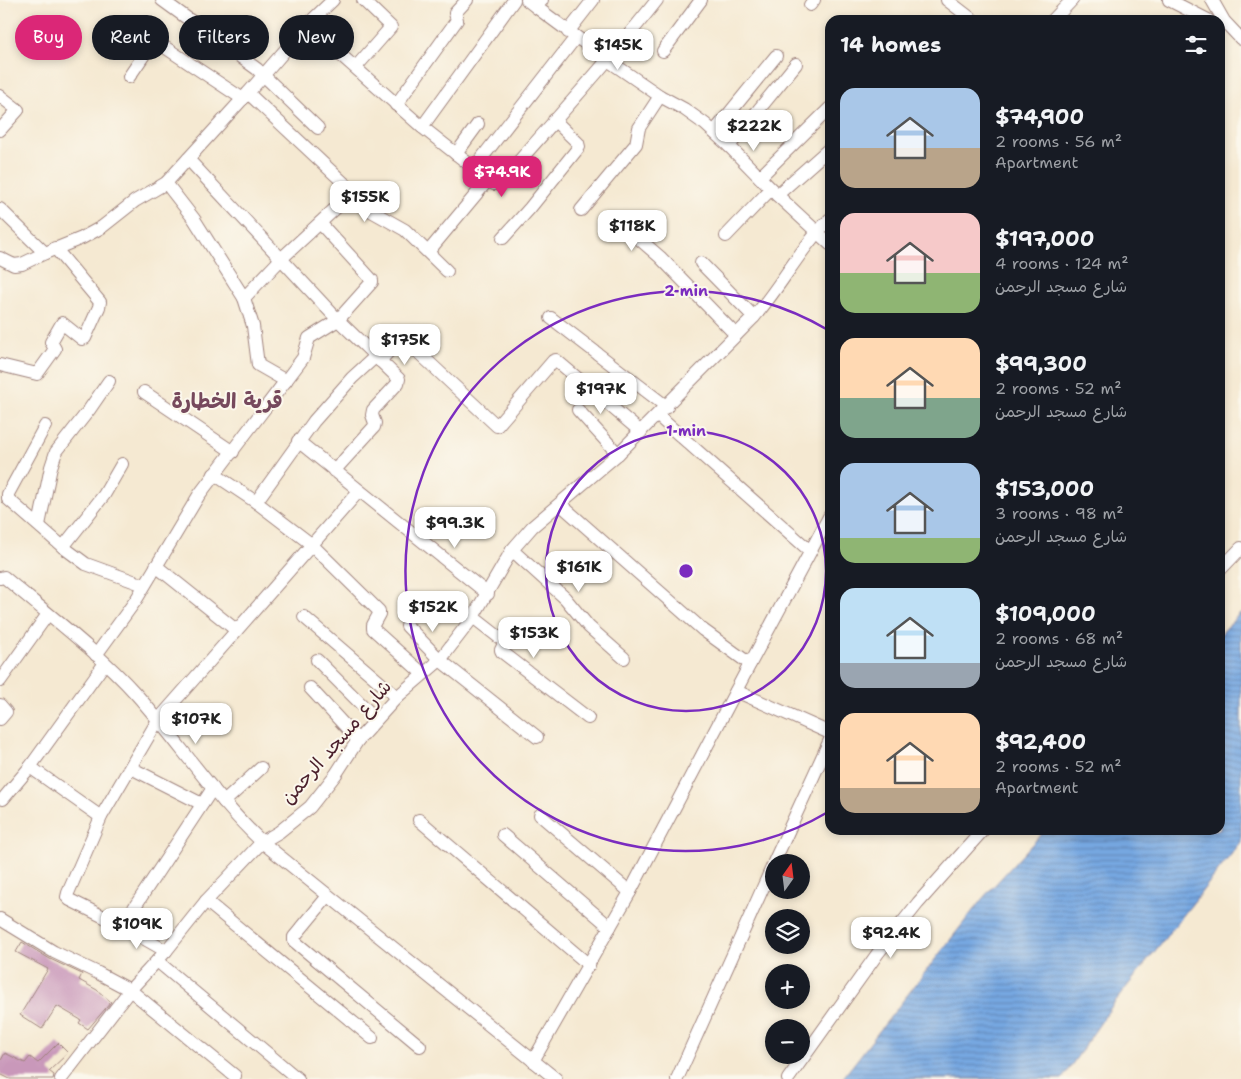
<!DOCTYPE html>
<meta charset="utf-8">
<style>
:root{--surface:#171b24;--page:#20242c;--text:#f1f3f6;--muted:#9ea1a6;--accent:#db2777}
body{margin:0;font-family:"Shantell Sans","Playpen Sans Arabic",sans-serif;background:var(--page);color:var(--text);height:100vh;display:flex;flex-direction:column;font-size:19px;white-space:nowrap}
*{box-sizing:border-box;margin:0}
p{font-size:16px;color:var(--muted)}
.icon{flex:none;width:28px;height:28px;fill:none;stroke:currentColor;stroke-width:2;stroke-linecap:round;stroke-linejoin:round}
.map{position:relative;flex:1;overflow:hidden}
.panel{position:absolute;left:825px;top:15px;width:400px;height:820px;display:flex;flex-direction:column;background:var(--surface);border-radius:15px;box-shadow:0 2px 8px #0003}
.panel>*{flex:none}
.guide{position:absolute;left:15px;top:15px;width:475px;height:45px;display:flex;gap:10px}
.needle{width:32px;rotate:14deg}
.controls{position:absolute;left:765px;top:854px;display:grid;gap:10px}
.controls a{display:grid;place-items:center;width:45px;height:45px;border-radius:50%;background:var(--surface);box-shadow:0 2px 8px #0003;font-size:25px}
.price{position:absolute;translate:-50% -42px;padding:0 11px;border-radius:10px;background:#fff;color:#222;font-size:16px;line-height:32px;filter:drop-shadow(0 1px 2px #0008)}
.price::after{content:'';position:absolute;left:50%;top:30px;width:15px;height:11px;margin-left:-8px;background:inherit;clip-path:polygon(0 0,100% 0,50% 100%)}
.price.current{background:var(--accent);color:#fff}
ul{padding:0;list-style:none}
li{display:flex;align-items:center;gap:15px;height:125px;padding:0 15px}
li span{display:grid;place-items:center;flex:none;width:140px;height:100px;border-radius:15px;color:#555}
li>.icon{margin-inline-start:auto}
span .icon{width:60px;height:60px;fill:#fffc;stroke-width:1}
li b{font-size:21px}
h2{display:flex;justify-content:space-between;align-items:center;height:60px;padding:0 15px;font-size:21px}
.pill{padding:0 18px;border-radius:22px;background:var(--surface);box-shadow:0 2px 8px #0003;font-size:18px;line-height:45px}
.pill.current{background:var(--accent);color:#fff}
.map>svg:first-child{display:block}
.water{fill:url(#water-rules);stroke:#606386}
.building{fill:#c998ba}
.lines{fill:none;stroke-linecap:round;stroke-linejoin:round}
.minor-casing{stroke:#a0847e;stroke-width:14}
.minor{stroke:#fff;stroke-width:12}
.ring{fill:none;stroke:#7b2cbf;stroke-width:2.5}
.labels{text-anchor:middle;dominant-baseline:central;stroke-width:4;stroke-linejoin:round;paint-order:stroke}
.street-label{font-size:19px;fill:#4a1f2b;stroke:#fbf7ec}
.quarter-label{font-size:21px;font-weight:bold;fill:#76495d;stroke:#fbf7ec}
.centre{fill:#7b2cbf;stroke:#fbf7ec;stroke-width:2.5}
.ring-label{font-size:15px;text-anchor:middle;font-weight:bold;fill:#7b2cbf;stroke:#fbf7ec;stroke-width:4;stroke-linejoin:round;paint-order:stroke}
</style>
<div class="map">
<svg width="1241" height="1079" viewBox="0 0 1241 1079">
<defs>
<pattern id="water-rules" width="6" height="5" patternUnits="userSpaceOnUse" patternTransform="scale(1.25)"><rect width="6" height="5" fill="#76a7e1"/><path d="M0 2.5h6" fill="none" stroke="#6387b7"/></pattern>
</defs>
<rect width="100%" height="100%" fill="#fbf7ec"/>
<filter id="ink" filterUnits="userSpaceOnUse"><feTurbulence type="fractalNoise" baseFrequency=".02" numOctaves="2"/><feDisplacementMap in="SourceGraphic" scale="10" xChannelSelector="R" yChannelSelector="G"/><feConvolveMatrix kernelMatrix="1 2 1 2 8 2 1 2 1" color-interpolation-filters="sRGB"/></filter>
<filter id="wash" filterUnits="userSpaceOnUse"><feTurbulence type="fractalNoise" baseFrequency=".0096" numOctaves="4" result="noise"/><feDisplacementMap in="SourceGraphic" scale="20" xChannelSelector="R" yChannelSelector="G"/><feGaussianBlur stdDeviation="1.12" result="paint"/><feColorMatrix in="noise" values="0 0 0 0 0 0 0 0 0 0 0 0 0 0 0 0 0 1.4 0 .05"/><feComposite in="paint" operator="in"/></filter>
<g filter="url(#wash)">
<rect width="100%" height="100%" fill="#f5e9d2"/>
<!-- water -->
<path class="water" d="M1241,612V842L1114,1003L1062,1079H842L982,899L1045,830H1220V635Z"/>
<g id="blocks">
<!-- building -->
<g class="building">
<path d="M22,942L50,959L82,974L79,980L97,990L111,1002L88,1029L79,1023L81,1020L57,1006L42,1029L20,1015L48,969L16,952Z"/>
<path d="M58,1043L68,1053L49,1071L54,1075L53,1079H10L0,1074V1062L5,1053L25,1063L30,1057L38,1063Z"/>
</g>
</g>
</g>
<g filter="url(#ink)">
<use href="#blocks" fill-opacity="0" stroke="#a0847e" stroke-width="1"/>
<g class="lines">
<!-- minor casing -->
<g class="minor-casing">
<g id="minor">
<path d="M162,0L257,69L318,128"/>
<path d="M527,0L536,7L542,0"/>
<path d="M947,0L973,20"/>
<path d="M1169,0L1208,20"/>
<path d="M1212,0L1224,21L1241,39"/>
<path d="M810,5L814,0"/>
<path d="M536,7L609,61L660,96L684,109L705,124L729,146L777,195L830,244"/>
<path d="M1053,20L1072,0"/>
<path d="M307,25L422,127L514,0"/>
<path d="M568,32L593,0"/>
<path d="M663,51L701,0"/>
<path d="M356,67L391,27L363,0"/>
<path d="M129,77L154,40L243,99"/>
<path d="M248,93L346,185L357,203L405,230L447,271"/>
<path d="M0,96L18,110L0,130"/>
<path d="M396,105L457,20L455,13L467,0"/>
<path d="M422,127L474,168L576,37"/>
<path d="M714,132L776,56"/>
<path d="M729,146L796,64"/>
<path d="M456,154L478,124"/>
<path d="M188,159L338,320L399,379L398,383L373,410L372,415L375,423L374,427L334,471"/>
<path d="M760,177L830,108"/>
<path d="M166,183L194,219L244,298L253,326L258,365L286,381"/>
<path d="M777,195L830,148"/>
<path d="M0,209L45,253"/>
<path d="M581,210L636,144L639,128L660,96"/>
<path d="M623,225L660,257L736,335"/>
<path d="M726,236L771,189"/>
<path d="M503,238L530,208L579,147L578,143L554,120"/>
<path d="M428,252L488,180L494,184H499C552,123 607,64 657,0"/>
<path d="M0,258L14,265L22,264L45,253L82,238L102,227L135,201L166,183L248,93L307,25L333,0"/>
<path d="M701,263L754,317"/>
<path d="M244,298L281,259L352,193"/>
<path d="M551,318L667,407"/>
<path d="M380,361L400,339H404L497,426L553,361L556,360L641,432"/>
<path d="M0,365L37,374L55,349L51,342L62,323L82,339L85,338L99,307L100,302L55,248"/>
<path d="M144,392L233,452"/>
<path d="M578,410L618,454"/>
<path d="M658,416L810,551"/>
<path d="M45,426L8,494V499L63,547L86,564L144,585"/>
<path d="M298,441L488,594"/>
<path d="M214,474L256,502L311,544L379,611V614L373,625V629L423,674"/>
<path d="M256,502L314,421L352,378L375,357"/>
<path d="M560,504L703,630L750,664"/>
<path d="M39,525L51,467L56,452L89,410L109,381"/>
<path d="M63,547L104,495L122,464"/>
<path d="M512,550L565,598L589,627L624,658"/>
<path d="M156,566L236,630"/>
<path d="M1220,570L1241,548"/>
<path d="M0,578L4,577C49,615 97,651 136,694C179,742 215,798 262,842L556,1079"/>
<path d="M304,617L397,697"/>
<path d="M473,617L505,642L501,650L502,652L588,718"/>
<path d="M407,626L440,660L537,737"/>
<path d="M96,655L136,600L199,495L303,358L309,338L338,320L372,282V280L320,223"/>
<path d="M317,660L376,719"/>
<path d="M0,681L48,614"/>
<path d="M310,688L358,740"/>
<path d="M736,691L830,733"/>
<path d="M0,705L6,712L0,719"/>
<path d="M30,767L101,817"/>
<path d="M131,768L202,804"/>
<path d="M3,799L30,767L105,663"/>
<path d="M224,802L261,768"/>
<path d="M540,815L630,892"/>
<path d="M419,820L589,965"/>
<path d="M503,835L610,927"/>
<path d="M774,862L830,740"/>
<path d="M328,896L294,937V941L420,1046"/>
<path d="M206,901L372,1038"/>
<path d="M0,919L54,952L98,973L130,990L235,1076"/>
<path d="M122,926L213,788"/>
<path d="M166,951L122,926L70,900L67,897L68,893L101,817L158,720L359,491"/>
<path d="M157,961L298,1079"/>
<path d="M533,1061L630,892L750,664L830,515"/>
<path d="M61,1079L130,990L166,951L206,901L262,842L279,832L310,807L336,774L358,740L397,697L440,660L473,617L512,550L532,527L618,454L754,317C781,286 800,248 830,219"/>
<path d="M677,1079L774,863"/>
<path d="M788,1079L878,953L918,903L983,830"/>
</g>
</g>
<!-- minor -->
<use href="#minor" class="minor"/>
</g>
</g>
<!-- distance rings -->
<g class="ring">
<circle cx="686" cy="571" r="140"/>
<path d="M828 812A280 280 0 1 1 828 330"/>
</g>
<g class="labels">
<!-- street labels -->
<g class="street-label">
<text transform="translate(336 742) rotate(-49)">شارع مسجد الرحمن</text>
</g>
<!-- quarter labels -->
<g class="quarter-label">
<text x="227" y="401">قرية الخطارة</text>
</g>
</g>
<circle cx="686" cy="571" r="8" class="centre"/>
<g class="ring-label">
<text x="686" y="296">2 min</text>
<text x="686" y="436">1 min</text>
</g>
</svg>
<div class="controls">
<a><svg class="needle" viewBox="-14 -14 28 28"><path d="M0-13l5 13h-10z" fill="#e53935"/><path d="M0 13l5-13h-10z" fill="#9ea1a6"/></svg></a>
<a><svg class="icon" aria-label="layers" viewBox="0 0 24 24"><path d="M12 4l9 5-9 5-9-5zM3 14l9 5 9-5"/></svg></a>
<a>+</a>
<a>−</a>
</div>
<b class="price" style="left:618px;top:71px">$145K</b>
<b class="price" style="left:754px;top:152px">$222K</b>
<b class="price current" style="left:502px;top:198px">$74.9K</b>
<b class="price" style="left:365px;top:223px">$155K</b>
<b class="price" style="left:632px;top:252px">$118K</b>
<b class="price" style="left:405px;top:366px">$175K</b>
<b class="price" style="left:601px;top:415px">$197K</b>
<b class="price" style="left:455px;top:549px">$99.3K</b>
<b class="price" style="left:579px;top:593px">$161K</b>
<b class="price" style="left:433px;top:633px">$152K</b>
<b class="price" style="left:534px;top:659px">$153K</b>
<b class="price" style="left:196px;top:745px">$107K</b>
<b class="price" style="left:137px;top:950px">$109K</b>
<b class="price" style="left:891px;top:959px">$92.4K</b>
<div class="guide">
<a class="pill current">Buy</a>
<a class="pill">Rent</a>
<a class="pill">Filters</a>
<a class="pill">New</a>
</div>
<section class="panel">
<h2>14 homes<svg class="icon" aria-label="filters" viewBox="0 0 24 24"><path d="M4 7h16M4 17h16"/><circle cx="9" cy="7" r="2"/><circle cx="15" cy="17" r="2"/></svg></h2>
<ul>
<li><span style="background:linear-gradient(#a9c7e8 60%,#b9a48a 0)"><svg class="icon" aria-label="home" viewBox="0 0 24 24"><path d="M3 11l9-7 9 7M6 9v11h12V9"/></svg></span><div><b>$74,900</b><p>2 rooms · 56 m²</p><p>Apartment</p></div></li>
<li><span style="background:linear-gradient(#f6c9c9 60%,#8fb573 0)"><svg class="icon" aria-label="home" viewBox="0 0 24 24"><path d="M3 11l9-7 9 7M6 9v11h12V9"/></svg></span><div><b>$197,000</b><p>4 rooms · 124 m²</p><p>شارع مسجد الرحمن</p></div></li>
<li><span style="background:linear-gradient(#ffd9b3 60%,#7fa58c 0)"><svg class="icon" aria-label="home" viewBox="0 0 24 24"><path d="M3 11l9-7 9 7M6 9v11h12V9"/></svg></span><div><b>$99,300</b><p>2 rooms · 52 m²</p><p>شارع مسجد الرحمن</p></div></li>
<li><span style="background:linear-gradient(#a9c7e8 75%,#8fb573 0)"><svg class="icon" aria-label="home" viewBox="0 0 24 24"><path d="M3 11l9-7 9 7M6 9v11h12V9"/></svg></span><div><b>$153,000</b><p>3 rooms · 98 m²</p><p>شارع مسجد الرحمن</p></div></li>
<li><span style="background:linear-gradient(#bfe0f5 75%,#9aa5b1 0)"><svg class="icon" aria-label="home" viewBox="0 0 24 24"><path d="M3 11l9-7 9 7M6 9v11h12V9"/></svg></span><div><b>$109,000</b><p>2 rooms · 68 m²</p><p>شارع مسجد الرحمن</p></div></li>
<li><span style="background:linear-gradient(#ffd9b3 75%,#b9a48a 0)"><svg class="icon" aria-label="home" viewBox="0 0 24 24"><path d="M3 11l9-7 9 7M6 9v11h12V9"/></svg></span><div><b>$92,400</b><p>2 rooms · 52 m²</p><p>Apartment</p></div></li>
</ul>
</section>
</div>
